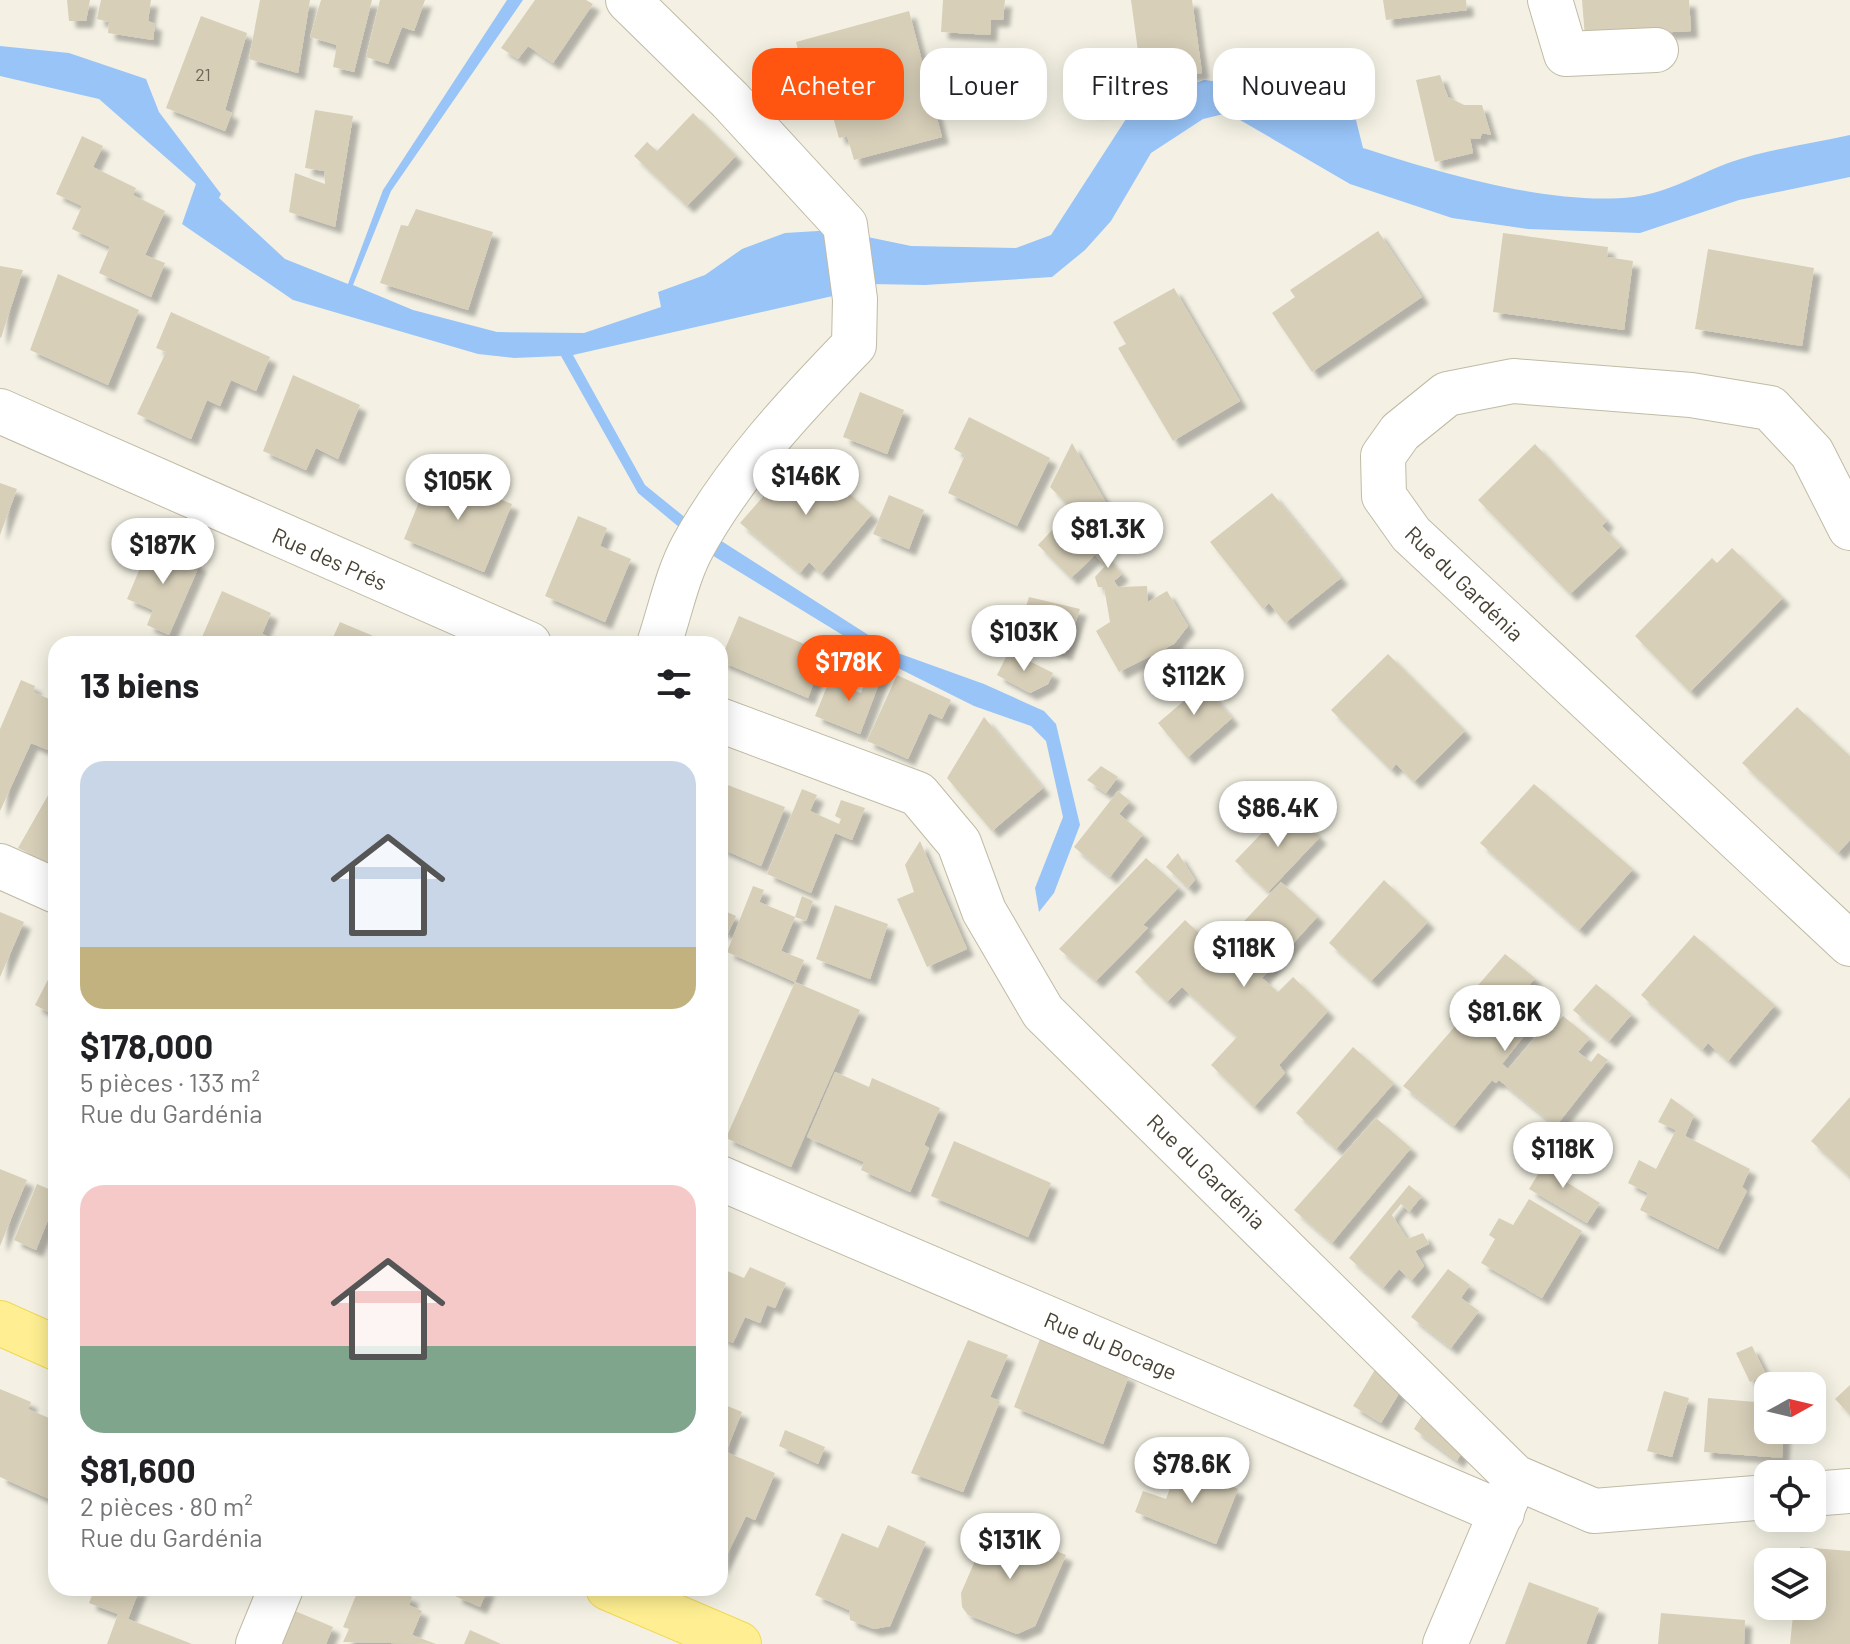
<!DOCTYPE html>
<html lang="fr">
<meta charset="utf-8">
<style>
:root{--surface:#fff;--page:#f6f6f6;--text:#202124;--muted:#757577;--accent:#ff5510}
body{margin:0;font-family:Barlow,sans-serif;background:var(--page);color:var(--text);height:100vh;display:flex;flex-direction:column;font-size:30px;white-space:nowrap}
*{box-sizing:border-box;margin:0}
p{font-size:26px;color:var(--muted)}
.icon{flex:none;width:44px;height:44px;fill:none;stroke:currentColor;stroke-width:2;stroke-linecap:round;stroke-linejoin:round}
.map{position:relative;flex:1;overflow:hidden}
.panel{position:absolute;left:48px;top:636px;width:680px;height:960px;display:flex;flex-direction:column;background:var(--surface);border-radius:24px;box-shadow:0 4px 20px #0003}
.panel>*{flex:none}
.banner{position:absolute;left:752px;top:48px;width:760px;height:72px;display:flex;gap:16px}
.needle{width:52px;rotate:82deg}
.buttons{position:absolute;left:1754px;top:1372px;display:grid;gap:16px}
.buttons a{display:grid;place-items:center;width:72px;height:72px;border-radius:16px;background:var(--surface);box-shadow:0 4px 20px #0003;font-size:40px}
.price{position:absolute;translate:-50% -68px;padding:0 18px;border-radius:28px;background:#fff;color:#222;font-size:26px;line-height:52px;filter:drop-shadow(0 2px 4px #0008)}
.price::after{content:'';position:absolute;left:50%;top:48px;width:24px;height:18px;margin-left:-12px;background:inherit;clip-path:polygon(0 0,100% 0,50% 100%)}
.price.current{background:var(--accent);color:#fff}
ul{padding:0;list-style:none}
li{display:grid;align-content:center;gap:16px;height:424px;padding:0 32px}
li span{display:grid;place-items:center;height:248px;border-radius:24px;color:#555}
li>.icon{margin-inline-start:auto}
span .icon{width:144px;height:144px;fill:#fffc;stroke-width:1}
li b{font-size:34px}
h2{display:flex;justify-content:space-between;align-items:center;height:96px;padding:0 32px;font-size:34px}
.pill{padding:0 28px;border-radius:24px;background:var(--surface);box-shadow:0 4px 20px #0003;font-size:28px;line-height:72px}
.pill.current{background:var(--accent);color:#fff}
.map>svg:first-child{display:block}
.water{fill:#98c4f8}
.building{fill:#d7cfb8;filter:url(#shadow)}
.lines{fill:none;stroke-linecap:round;stroke-linejoin:round}
.minor-casing{stroke:#c0bba5;stroke-width:46}
.major-casing{stroke:#f1d854;stroke-width:46}
.minor{stroke:#fff;stroke-width:44}
.major{stroke:#ffef92;stroke-width:44}
.labels{text-anchor:middle;dominant-baseline:central;stroke-width:6;stroke-linejoin:round;paint-order:stroke}
.number-label{font-size:18px;fill:#6b6554}
.street-label{font-size:22px;fill:#474233;stroke:#fff}
</style>
<div class="map">
<svg width="1850" height="1644" viewBox="0 0 1850 1644">
<defs>
<filter id="shadow"><feDropShadow dx="7" dy="7" stdDeviation="2" flood-color="#0004"/></filter>
</defs>
<rect width="100%" height="100%" fill="#f4f1e4"/>
<!-- water -->
<path class="water" d="M507,0H523L391,191L353,285L413,310L497,332L584,333L661,307L658,292L705,275L742,249L785,233L834,230L911,246L1016,248L1051,235L1126,119L1150,114L1149,100L1204,80L1248,85L1355,116L1363,148C1441,173 1550,206 1633,197C1668,193 1698,174 1731,162C1768,149 1811,144 1850,135V177L1739,200L1640,233L1528,229L1452,218L1350,184L1228,113L1203,119L1151,153L1111,221L1085,250L1052,277L925,285L869,284L846,293L573,355L645,485L687,519L895,652L984,684L1044,711L1056,724L1080,825L1054,893L1039,912L1035,888L1063,817L1046,741L1031,726L974,706L890,664L715,557L638,493L561,356L514,358L478,354L293,300L182,224L196,184L99,99L0,76V46L69,53L146,79L159,112L221,194L219,198L285,259L348,284L383,190Z"/>
<!-- building -->
<g class="building">
<path d="M67,0H90L86,21H69Z"/>
<path d="M101,0H151L148,21L155,24L153,40L108,33L109,22L97,19Z"/>
<path d="M260,0H310L298,73L249,59Z"/>
<path d="M321,0H372L354,72L333,67L337,45L310,37Z"/>
<path d="M380,0H425L414,31L402,27L388,64L366,57Z"/>
<path d="M535,0H586L593,4L553,63L528,46L518,59L501,48Z"/>
<path d="M943,0H1005L1003,20H991L990,35L941,32Z"/>
<path d="M1131,0H1192L1202,73L1142,81Z"/>
<path d="M1383,0H1466L1467,10L1386,20Z"/>
<path d="M1582,0H1689L1691,31L1585,37Z"/>
<path d="M909,11L942,137L854,160L847,136L839,138L827,96L811,100L796,42Z"/>
<path d="M201,16L247,33L225,110L232,113L225,131L166,108Z"/>
<path d="M1129,49L1137,104L1092,111L1084,56Z"/>
<path d="M1440,75L1448,97L1464,105H1482L1491,135L1482,133L1480,139L1470,138L1473,153L1435,162L1416,80Z"/>
<path d="M315,110L353,116L335,227L289,212L295,173L325,184L324,171L305,168Z"/>
<path d="M693,113L736,156L687,206L634,156L647,142L657,151Z"/>
<path d="M82,136L103,146L93,167L136,188L133,195L165,211L145,255L165,263L151,297L99,273L110,247L72,229L82,206L56,194Z"/>
<path d="M416,209L493,232L468,310L380,283L401,225L408,226Z"/>
<path d="M1378,231L1422,297L1312,372L1272,313L1295,297L1290,290Z"/>
<path d="M1503,233L1608,247L1607,257L1633,261L1624,330L1493,312Z"/>
<path d="M1708,249L1814,268L1802,346L1695,329Z"/>
<path d="M0,266L23,270L1,338L0,337Z"/>
<path d="M58,274L139,310L108,385L30,350Z"/>
<path d="M1174,288L1240,401L1173,441L1118,348L1126,344L1113,322Z"/>
<path d="M171,312L270,357L256,391L231,380L220,406L207,400L191,439L137,414L166,352L156,348Z"/>
<path d="M293,375L360,405L338,459L316,448L306,470L263,451Z"/>
<path d="M860,392L904,410L887,454L843,437Z"/>
<path d="M969,417L1050,458L1017,526L948,493L965,455L954,449Z"/>
<path d="M1072,443L1121,529L1100,550L1122,574L1114,581L1118,587L1147,586L1148,602L1167,591L1188,626L1174,644L1119,672L1096,631L1110,622L1104,587H1098L1095,577L1105,566L1095,555L1071,578L1038,545L1072,509L1050,487Z"/>
<path d="M1535,444L1607,521L1602,526L1621,546L1570,594L1478,500Z"/>
<path d="M802,452L872,514L821,574L809,562L800,573L740,523Z"/>
<path d="M431,472L512,504L484,572L404,539Z"/>
<path d="M0,483L17,489L0,535Z"/>
<path d="M1272,493L1341,578L1285,623L1269,603L1263,609L1210,542Z"/>
<path d="M889,495L924,510L909,549L873,534Z"/>
<path d="M578,516L607,528L600,546L631,559L605,622L545,596Z"/>
<path d="M151,542L200,564L169,635L147,625L153,610L127,599Z"/>
<path d="M1732,548L1783,598L1690,692L1635,636L1712,558L1717,563Z"/>
<path d="M222,591L271,613L262,634L286,644H199Z"/>
<path d="M1029,597L1080,609L1065,654L1017,636Z"/>
<path d="M739,616L825,653L808,698L720,661Z"/>
<path d="M340,622L378,638L376,644H330Z"/>
<path d="M1009,651L1053,673L1048,684L1030,693L997,675Z"/>
<path d="M1388,654L1465,731L1414,782L1396,764L1391,770L1331,710Z"/>
<path d="M870,668L883,673L860,734L815,716L829,681L861,693Z"/>
<path d="M1193,673L1232,718L1187,758L1158,723L1185,700L1175,687Z"/>
<path d="M897,675L951,700L942,719L929,713L908,759L867,741Z"/>
<path d="M21,680L35,686L33,692L56,702V732L48,750L31,743L0,811V729Z"/>
<path d="M1797,707L1850,756V840L1838,853L1742,763Z"/>
<path d="M984,717L1043,788L992,831L947,778Z"/>
<path d="M1101,766L1118,777L1106,793L1087,780Z"/>
<path d="M720,782L785,807L761,866L720,848Z"/>
<path d="M1534,784L1633,869L1579,930L1480,843Z"/>
<path d="M802,789L817,795L810,811L839,824L841,819L835,816L841,800L865,808L852,840L835,833L811,893L767,874Z"/>
<path d="M51,790L56,794V866L18,848Z"/>
<path d="M1118,791L1130,801L1119,814L1143,834L1110,877L1074,847Z"/>
<path d="M1288,806L1320,837L1268,892L1235,861Z"/>
<path d="M920,841L967,949L927,967L897,899L914,892L905,865Z"/>
<path d="M1178,853L1195,880L1188,888L1166,867Z"/>
<path d="M1146,858L1179,887L1143,925L1148,928L1096,981L1059,949Z"/>
<path d="M1384,880L1428,922L1371,981L1329,943Z"/>
<path d="M1281,882L1318,916L1262,978L1278,992L1293,977L1328,1011L1279,1065L1285,1073L1254,1107L1211,1065L1237,1037L1182,987L1167,1002L1135,972L1185,920L1217,950Z"/>
<path d="M753,886L764,890L759,902L795,917L781,951L804,960L795,982L727,952Z"/>
<path d="M802,896L813,901L806,921L795,917Z"/>
<path d="M835,905L888,924L870,979L816,959Z"/>
<path d="M720,909L736,916L728,933L720,930Z"/>
<path d="M0,912L24,922L0,977Z"/>
<path d="M1694,935L1775,1005L1728,1061L1708,1043L1702,1050L1641,995Z"/>
<path d="M1505,954L1535,978L1521,996L1542,1013L1502,1064L1508,1069L1545,1026L1551,1030L1563,1016L1590,1038L1578,1052L1591,1062L1598,1053L1608,1060L1556,1126L1499,1080L1496,1083L1492,1080L1454,1126L1403,1086L1457,1024L1449,1019Z"/>
<path d="M56,964V1005L52,1014L35,1005Z"/>
<path d="M795,982L860,1010L791,1167L726,1138Z"/>
<path d="M1596,984L1632,1014L1609,1041L1573,1010Z"/>
<path d="M1353,1047L1394,1083L1336,1149L1296,1113Z"/>
<path d="M835,1072L869,1087L872,1078L940,1108L924,1145L929,1148L910,1192L861,1170L864,1162L807,1137Z"/>
<path d="M1850,1097V1177L1811,1141Z"/>
<path d="M1671,1098L1694,1115L1685,1136L1750,1169L1742,1187L1747,1191L1718,1249L1640,1210L1648,1193L1628,1183L1639,1160L1656,1169L1676,1130L1658,1122Z"/>
<path d="M1376,1118L1411,1148L1332,1243L1294,1210Z"/>
<path d="M954,1141L1051,1183L1028,1237L931,1196Z"/>
<path d="M1556,1145L1566,1152L1553,1174L1600,1203L1587,1223L1529,1189Z"/>
<path d="M0,1169L27,1180L0,1246Z"/>
<path d="M37,1184L56,1192V1200L36,1250L14,1240Z"/>
<path d="M1409,1185L1422,1196L1409,1212L1401,1204L1392,1215L1407,1239L1423,1233L1429,1244L1415,1251L1424,1266L1411,1281L1399,1269L1383,1288L1349,1258Z"/>
<path d="M1529,1199L1582,1231L1542,1298L1481,1263L1495,1239L1489,1235L1499,1218L1513,1225Z"/>
<path d="M750,1267L786,1283L775,1308L767,1305L760,1323L745,1317L733,1343L720,1337V1268L744,1278Z"/>
<path d="M1448,1269L1470,1285L1461,1298L1479,1311L1451,1348L1411,1317Z"/>
<path d="M1040,1339L1129,1376L1103,1444L1014,1407Z"/>
<path d="M968,1340L1008,1355L990,1397L1000,1401L963,1492L911,1473Z"/>
<path d="M1752,1346L1766,1374L1750,1382L1736,1353Z"/>
<path d="M1382,1358L1406,1382L1381,1423L1353,1406Z"/>
<path d="M1850,1385V1415L1835,1399Z"/>
<path d="M0,1389L31,1402L28,1409L56,1421V1502L0,1477Z"/>
<path d="M1664,1391L1689,1398L1672,1457L1647,1451Z"/>
<path d="M1708,1398L1768,1403V1430H1784L1782,1458L1704,1452Z"/>
<path d="M720,1403L742,1412L726,1452L775,1473L755,1520L746,1516L720,1569Z"/>
<path d="M1424,1412L1464,1448L1457,1461L1414,1429Z"/>
<path d="M785,1430L825,1447L818,1464L779,1446Z"/>
<path d="M1179,1464L1238,1489L1216,1544L1135,1512L1143,1491L1166,1499Z"/>
<path d="M991,1524L1066,1555L1035,1626L1017,1634L968,1615L962,1607L961,1593Z"/>
<path d="M888,1525L926,1542L890,1626L874,1629L850,1620L849,1610L815,1595L842,1533L878,1548Z"/>
<path d="M1800,1547L1850,1551V1644H1790L1794,1606H1812V1562H1798Z"/>
<path d="M1529,1582L1599,1608L1586,1644H1505Z"/>
<path d="M95,1588H140L128,1619L192,1644H107L118,1614L89,1603Z"/>
<path d="M359,1588H391L412,1597L409,1605L422,1611L412,1635L436,1644L343,1642L349,1629L343,1627Z"/>
<path d="M458,1588H488L480,1607L455,1596Z"/>
<path d="M295,1611L333,1627L326,1644H276Z"/>
<path d="M1661,1613L1745,1620L1744,1644H1658Z"/>
<path d="M470,1630L501,1644H464Z"/>
</g>
<g class="lines">
<!-- minor casing -->
<g class="minor-casing">
<g id="minor">
<path d="M628,0L730,100L845,225L855,299L854,345C796,405 734,471 693,546C677,575 670,612 659,644"/>
<path d="M1550,0L1566,54L1656,50"/>
<path d="M0,411L529,644"/>
<path d="M1850,528L1812,453L1770,408L1691,395L1513,381L1447,394L1400,432L1383,456L1384,496L1411,534L1850,944"/>
<path d="M720,720L918,794L959,843L984,911L1043,1012L1515,1477L1594,1511L1768,1497"/>
<path d="M0,866L56,891"/>
<path d="M720,1178L1502,1513"/>
<path d="M1812,1494L1850,1491"/>
<path d="M258,1644L281,1588"/>
<path d="M1445,1644L1513,1484"/>
</g>
</g>
<!-- major casing -->
<g class="major-casing">
<g id="major">
<path d="M0,1323L56,1348"/>
<path d="M608,1588L739,1644"/>
</g>
</g>
<!-- minor -->
<use href="#minor" class="minor"/>
<!-- major -->
<use href="#major" class="major"/>
</g>
<g class="labels">
<!-- number labels -->
<g class="number-label">
<text x="203" y="74">21</text>
</g>
<!-- street labels -->
<g class="street-label">
<text transform="translate(330 558) rotate(24)">Rue des Prés</text>
<text transform="translate(1465 583) rotate(44)">Rue du Gardénia</text>
<text transform="translate(1207 1171) rotate(44)">Rue du Gardénia</text>
<text transform="translate(1111 1345) rotate(23)">Rue du Bocage</text>
</g>
</g>
</svg>
<div class="buttons">
<a><svg class="needle" viewBox="-14 -14 28 28"><path d="M0-13l5 13h-10z" fill="#e53935"/><path d="M0 13l5-13h-10z" fill="#757577"/></svg></a>
<a><svg class="icon" aria-label="locate" viewBox="0 0 24 24"><circle cx="12" cy="12" r="6"/><path d="M12 2v4M12 18v4M2 12h4M18 12h4"/></svg></a>
<a><svg class="icon" aria-label="layers" viewBox="0 0 24 24"><path d="M12 4l9 5-9 5-9-5zM3 14l9 5 9-5"/></svg></a>
</div>
<b class="price" style="left:806px;top:517px">$146K</b>
<b class="price" style="left:458px;top:522px">$105K</b>
<b class="price" style="left:1108px;top:570px">$81.3K</b>
<b class="price" style="left:163px;top:586px">$187K</b>
<b class="price" style="left:1024px;top:673px">$103K</b>
<b class="price current" style="left:849px;top:703px">$178K</b>
<b class="price" style="left:1194px;top:717px">$112K</b>
<b class="price" style="left:1278px;top:849px">$86.4K</b>
<b class="price" style="left:1244px;top:989px">$118K</b>
<b class="price" style="left:1505px;top:1053px">$81.6K</b>
<b class="price" style="left:1563px;top:1190px">$118K</b>
<b class="price" style="left:1192px;top:1505px">$78.6K</b>
<b class="price" style="left:1010px;top:1581px">$131K</b>
<div class="banner">
<a class="pill current">Acheter</a>
<a class="pill">Louer</a>
<a class="pill">Filtres</a>
<a class="pill">Nouveau</a>
</div>
<section class="panel">
<h2>13 biens<svg class="icon" aria-label="filters" viewBox="0 0 24 24"><path d="M4 7h16M4 17h16"/><circle cx="9" cy="7" r="2"/><circle cx="15" cy="17" r="2"/></svg></h2>
<ul>
<li><span style="background:linear-gradient(#c9d6e8 75%,#c2b280 0)"><svg class="icon" aria-label="home" viewBox="0 0 24 24"><path d="M3 11l9-7 9 7M6 9v11h12V9"/></svg></span><div><b>$178,000</b><p>5 pièces · 133 m²</p><p>Rue du Gardénia</p></div></li>
<li><span style="background:linear-gradient(#f6c9c9 65%,#7fa58c 0)"><svg class="icon" aria-label="home" viewBox="0 0 24 24"><path d="M3 11l9-7 9 7M6 9v11h12V9"/></svg></span><div><b>$81,600</b><p>2 pièces · 80 m²</p><p>Rue du Gardénia</p></div></li>
</ul>
</section>
</div>
